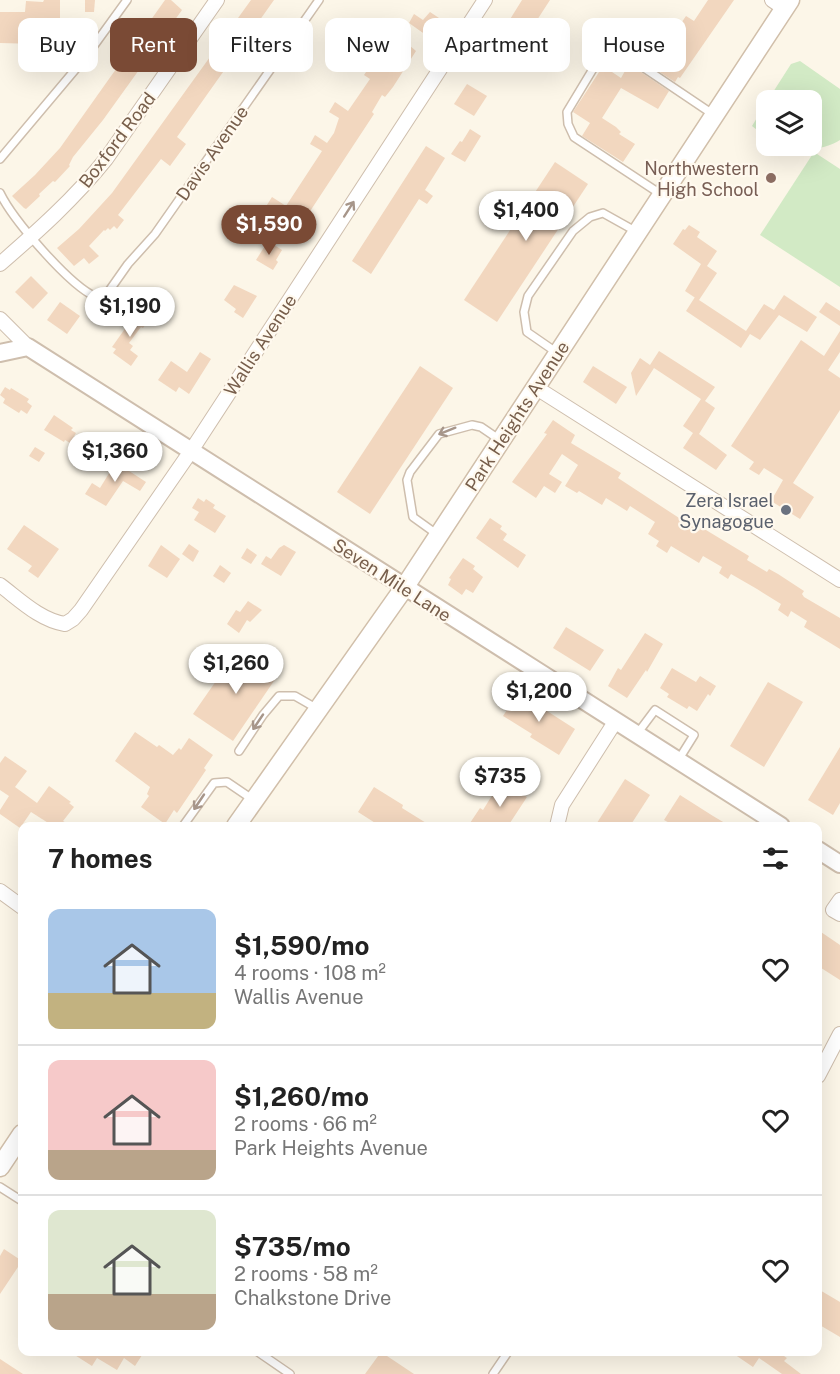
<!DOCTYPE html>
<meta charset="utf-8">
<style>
:root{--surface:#fff;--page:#f2f2f2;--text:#222;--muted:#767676;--line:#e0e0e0;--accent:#7a4a35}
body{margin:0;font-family:"Public Sans",sans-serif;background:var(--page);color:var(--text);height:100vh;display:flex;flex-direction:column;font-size:22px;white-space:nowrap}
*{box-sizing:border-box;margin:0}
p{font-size:20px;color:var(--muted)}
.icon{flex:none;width:33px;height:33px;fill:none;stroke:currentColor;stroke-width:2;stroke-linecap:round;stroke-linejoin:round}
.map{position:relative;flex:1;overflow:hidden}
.side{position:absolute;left:18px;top:822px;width:804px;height:534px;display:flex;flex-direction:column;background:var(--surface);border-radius:12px;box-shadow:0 6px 24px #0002}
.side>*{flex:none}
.guide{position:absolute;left:18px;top:18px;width:804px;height:54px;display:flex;gap:12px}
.tools{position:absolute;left:756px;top:90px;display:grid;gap:12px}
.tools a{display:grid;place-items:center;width:66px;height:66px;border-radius:12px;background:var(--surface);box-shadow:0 6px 24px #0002;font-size:30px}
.price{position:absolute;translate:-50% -51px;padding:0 14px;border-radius:21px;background:#fff;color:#222;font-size:20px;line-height:39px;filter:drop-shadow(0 2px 3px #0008)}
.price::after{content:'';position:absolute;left:50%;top:36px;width:18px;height:14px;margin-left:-9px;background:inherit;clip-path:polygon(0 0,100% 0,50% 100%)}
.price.selected{background:var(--accent);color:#fff}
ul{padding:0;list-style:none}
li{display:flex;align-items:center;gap:18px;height:150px;padding:0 30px}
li+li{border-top:2px solid var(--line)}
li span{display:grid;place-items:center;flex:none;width:168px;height:120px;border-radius:12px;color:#555}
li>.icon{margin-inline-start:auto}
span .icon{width:72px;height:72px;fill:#fffc;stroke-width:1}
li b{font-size:26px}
h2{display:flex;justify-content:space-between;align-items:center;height:72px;padding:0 30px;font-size:26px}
.tag{padding:0 21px;border-radius:12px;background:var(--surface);box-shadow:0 6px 24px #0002;font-size:21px;line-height:54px}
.tag.selected{background:var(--accent);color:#fff}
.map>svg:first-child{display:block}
.green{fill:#d2eac5}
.building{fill:#f2d7bf}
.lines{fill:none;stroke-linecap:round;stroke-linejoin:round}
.service-casing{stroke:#cebead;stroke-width:10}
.minor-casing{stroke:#cebead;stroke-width:16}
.tertiary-casing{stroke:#cebead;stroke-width:20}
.secondary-casing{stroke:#d1bfaa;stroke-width:21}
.service{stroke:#fff;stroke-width:7}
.minor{stroke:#fff;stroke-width:14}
.tertiary{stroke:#fff;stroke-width:16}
.secondary{stroke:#fff;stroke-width:18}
.oneway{stroke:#a7968a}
.education-dot{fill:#8d6e63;stroke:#fff9ee;stroke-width:2}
.worship-dot{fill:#6b7280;stroke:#fff9ee;stroke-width:2}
.labels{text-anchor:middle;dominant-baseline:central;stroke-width:4.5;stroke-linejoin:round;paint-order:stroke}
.street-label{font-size:18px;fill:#775e4b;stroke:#fff9ee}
.education-label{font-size:18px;fill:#785e54;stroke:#fff9ee;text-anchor:end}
.worship-label{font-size:18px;fill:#5b616d;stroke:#fff9ee;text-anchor:end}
</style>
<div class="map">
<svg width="840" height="1374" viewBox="0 0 840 1374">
<rect width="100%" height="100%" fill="#fcf6e8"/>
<!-- green -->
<g class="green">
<path d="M800,61L840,89V140C823,151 804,150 785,146H812V100H768L791,64Z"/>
<path d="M766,103V137L752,126Z"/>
<path d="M814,152L840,169V287L760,235Z"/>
</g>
<!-- building -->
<g class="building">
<path d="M44,0H60V20H73V31L37,30V44L0,43V12H25L26,1L43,2Z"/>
<path d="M85,0H95L94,12H85Z"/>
<path d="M165,0H171L182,10L103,120L73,157L69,165L70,166L55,182L53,181L39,194L40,196L26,209L24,208L12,196L35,175L60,148Z"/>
<path d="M251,0H274L177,137L186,144L170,166L161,159L118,215L124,220L117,229L114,226L110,230L108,228L105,231L104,230L89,246L99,256L89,264L84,258L74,266L57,248L79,229L112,193Z"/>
<path d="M522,0H550L517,51L523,54L513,69L507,65L504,70L484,57L494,43L498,44L511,27L507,24Z"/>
<path d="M708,0H734L680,78L678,77L675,82L655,69L666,52L650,41L656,32L669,41L686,16L694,21Z"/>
<path d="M430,12L445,22L433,40L409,23L414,14L423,20Z"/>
<path d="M397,38L402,41L403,40L416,51L393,87L385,97L382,95L372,112L374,114L299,228L265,208L272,197L286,206L322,151L310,144L315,135L327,143L334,133L339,118L329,112L335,102L348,111L370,79L364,75L382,48L386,51L388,48L390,50Z"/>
<path d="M629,64L669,91L658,109L621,88L602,118L616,127L621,132L619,134L635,144L623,162L582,136L590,123L573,112L603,66L621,78Z"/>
<path d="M467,84L487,96L474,116L454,104Z"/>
<path d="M470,129L481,136L465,162L451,154L460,141L462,142Z"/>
<path d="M426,146L445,158L425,190L433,196L427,204L419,199L371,274L352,261Z"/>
<path d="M555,162L588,184L497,322L464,300Z"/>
<path d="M689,225L700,232L697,237L717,251L707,266L717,273L699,300L746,331L764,304L774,310L784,295L817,317L807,332L779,315L760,340L750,334L741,348L686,311L695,297L697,299L685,291L701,264L673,244L683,229L685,230Z"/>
<path d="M268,241L282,250L276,260L278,262L273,270L256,260Z"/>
<path d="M31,276L48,293L33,309L15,292Z"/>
<path d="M234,285L257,296L243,318L234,312L236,309L224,300Z"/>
<path d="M60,302L80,316L67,334L47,320Z"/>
<path d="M826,302L840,311V326L819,312Z"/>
<path d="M139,309L151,317L143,328L141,327L129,343L133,346L130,350L138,356L131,366L113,353L116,349L112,347Z"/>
<path d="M840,331V352L828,370L840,378V410L793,483L814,497L800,519L771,501L783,480L764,468L759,475L749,469L754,462L731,446L801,340L824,356Z"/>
<path d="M659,351L715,387L705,401L715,408L699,434L727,455L716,470L683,448L693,433L683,426L701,399L654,368L636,396L631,373L640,358L650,365Z"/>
<path d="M200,352L211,359L189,394L179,387L176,392L158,380L171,361L187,372Z"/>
<path d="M420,366L453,388L370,514L337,492Z"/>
<path d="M593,366L627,387L616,404L583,382Z"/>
<path d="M5,387L10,390L11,388L29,399L27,402L32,406L27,414L21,410L19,413L3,403L5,399L0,395Z"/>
<path d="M54,415L73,428L71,430L76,433L70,443L65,440L64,442L44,430Z"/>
<path d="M553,420L575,435L571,443L621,473L618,478L699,531L701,527L749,556L747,560L767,572L769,569L778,574L804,591L802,594L804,597L840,618V649L804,627L807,621L791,611L788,617L778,610L781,604L757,589L731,574L728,579L719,573L722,567L703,556L699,563L671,546L667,553L656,546L659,541L648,534L655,522L630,506L627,511L606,498L602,505L579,491L577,493L565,486L578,465L562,454L549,474L562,482L555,493L544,486L536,498L512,482L547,434L544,433Z"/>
<path d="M35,447L45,453L39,462L29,456Z"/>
<path d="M125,458L128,464L126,469L146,482L140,491L123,481L106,506L85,494L92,483L100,488L116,462Z"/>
<path d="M198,498L204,502L206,499L215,505L213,508L226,516L215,533L194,520L199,512L192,508Z"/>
<path d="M490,518L502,526L500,529L507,534L503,540L526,555L518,568L476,538Z"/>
<path d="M24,525L59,549L38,578L28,571L32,566L7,549Z"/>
<path d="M189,544L199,551L193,562L182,554Z"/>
<path d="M161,545L180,559L167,578L148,566Z"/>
<path d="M284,545L296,552L281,576L261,564L266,556L271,559L279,548Z"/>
<path d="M247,548L257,555L251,564L241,558Z"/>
<path d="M463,558L475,566L473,569L483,577L473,593L466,589L462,595L448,585L451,579L449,578Z"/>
<path d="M220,565L231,573L224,583L213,576Z"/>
<path d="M248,601L262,610L250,622L247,620L239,633L227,624L236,610L240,612Z"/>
<path d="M566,627L604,650L590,671L553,648Z"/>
<path d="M645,633L663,644L647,672L646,670L627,698L608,686L618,668L621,670Z"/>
<path d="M239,648L278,675L233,741L193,714Z"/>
<path d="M672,668L696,682L700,676L716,686L710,696L708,694L697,711L689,706L687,709L667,697L669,694L660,688Z"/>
<path d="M768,682L803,702L764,767L730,746Z"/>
<path d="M520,690L548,708L547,711L575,729L559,755L530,737L532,734L503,716Z"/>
<path d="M135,732L157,747L159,745L173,755L179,748L181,750L189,738L213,755L204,768L206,770L177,813L174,810L165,824L141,807L149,796L147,794L150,787L115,761Z"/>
<path d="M840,747V803L833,815L808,800Z"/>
<path d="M5,756L27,771L15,787L37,803L49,786L71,802L69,803L74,807L63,821L71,826H53L31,812L20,828L0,814V810L9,796L0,790V763Z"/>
<path d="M625,779L650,795L630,826H595Z"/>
<path d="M501,781L527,797L508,826H468L480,808L483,810Z"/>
<path d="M374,787L403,805L402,808L431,826H380L358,812Z"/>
<path d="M680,795L713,816L730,826H675L664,820Z"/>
<path d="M818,930L840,945V980L818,966Z"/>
<path d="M4,1249L22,1261L0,1294V1256Z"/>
<path d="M818,1289L840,1302V1337L818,1324Z"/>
<path d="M70,1352H144L135,1366L124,1358L117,1370L97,1358L92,1366Z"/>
<path d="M381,1352L414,1374H365Z"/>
<path d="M731,1352H778L787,1358L784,1361L801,1374H782L759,1358L753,1367Z"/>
<path d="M0,1359L23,1374H0Z"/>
</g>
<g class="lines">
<!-- service casing -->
<g class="service-casing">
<g id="service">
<path d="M0,159L85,58L127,0"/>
<path d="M0,193C13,220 70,286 96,297L109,291L128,264L155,234L319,0"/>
<path d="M662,195L574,137L568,124L567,112L602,54L619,52L625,55L714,115"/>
<path d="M556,352L527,332L524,312L528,296L573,231L590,217L603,213L637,232"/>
<path d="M438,535L413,517L407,480L410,472L439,434L472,425L481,427L500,440"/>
<path d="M637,734L655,710L694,735L679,759"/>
<path d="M239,751L263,715L279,696H295L316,708"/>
<path d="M183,826L214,783L227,782L252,799"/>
<path d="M0,1187L22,1201"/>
<path d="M258,1352L290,1374"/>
<path d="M493,1374L508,1352"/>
</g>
</g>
<!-- minor casing -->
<g class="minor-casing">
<g id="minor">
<path d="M772,0L784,8"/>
<path d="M0,264C38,231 74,199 106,159L217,0"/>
<path d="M0,319L28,347"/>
<path d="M535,387L840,580"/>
<path d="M0,585C20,600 40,620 65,624L73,619L81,610L191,451L485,0"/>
<path d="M557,826L562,805L615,722"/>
<path d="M0,891L22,907"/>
<path d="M840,900L833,910L840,914"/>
<path d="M818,1076L840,1034"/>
</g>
</g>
<!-- tertiary casing -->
<g class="tertiary-casing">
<g id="tertiary">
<path d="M0,353L28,347L781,826"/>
<path d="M818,850L840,864"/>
</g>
</g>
<!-- secondary casing -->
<g class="secondary-casing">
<g id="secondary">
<path d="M236,826L404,588L790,0"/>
<path d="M0,1167L22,1134"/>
</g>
</g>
<!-- service -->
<use href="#service" class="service"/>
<!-- minor -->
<use href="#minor" class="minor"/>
<!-- tertiary -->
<use href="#tertiary" class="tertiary"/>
<!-- secondary -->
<use href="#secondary" class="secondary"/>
</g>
<!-- one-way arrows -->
<defs><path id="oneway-shaft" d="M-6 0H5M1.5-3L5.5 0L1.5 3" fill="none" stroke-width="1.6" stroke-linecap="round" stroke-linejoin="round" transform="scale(1.5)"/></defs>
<g class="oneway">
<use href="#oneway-shaft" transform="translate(349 209) rotate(-57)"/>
<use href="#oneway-shaft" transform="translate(447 431) rotate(158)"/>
<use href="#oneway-shaft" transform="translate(258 722) rotate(124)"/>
<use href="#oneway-shaft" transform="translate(199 802) rotate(124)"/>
</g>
<!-- markers -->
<circle class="education-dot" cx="771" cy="178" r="6"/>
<circle class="worship-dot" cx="786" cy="510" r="6"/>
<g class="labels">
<!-- street labels -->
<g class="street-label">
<text transform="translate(117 140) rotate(-53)">Boxford Road</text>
<text transform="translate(212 153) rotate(-55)">Davis Avenue</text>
<text transform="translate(260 345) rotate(-57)">Wallis Avenue</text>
<text transform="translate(517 416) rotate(-57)">Park Heights Avenue</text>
<text transform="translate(392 580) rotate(33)">Seven Mile Lane</text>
</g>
<!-- education labels -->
<g class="education-label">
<text x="759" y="168">Northwestern<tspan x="759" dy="21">High School</tspan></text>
</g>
<!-- worship labels -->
<g class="worship-label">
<text x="774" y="500">Zera Israel<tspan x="774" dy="21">Synagogue</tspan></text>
</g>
</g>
</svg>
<div class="tools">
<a><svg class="icon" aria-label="layers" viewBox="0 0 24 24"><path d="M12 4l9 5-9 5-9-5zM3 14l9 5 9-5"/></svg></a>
</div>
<b class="price" style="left:526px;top:242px">$1,400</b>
<b class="price selected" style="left:269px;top:256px">$1,590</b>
<b class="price" style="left:130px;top:338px">$1,190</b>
<b class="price" style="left:115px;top:483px">$1,360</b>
<b class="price" style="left:236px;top:695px">$1,260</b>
<b class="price" style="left:539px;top:723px">$1,200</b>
<b class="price" style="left:500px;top:808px">$735</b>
<div class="guide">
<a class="tag">Buy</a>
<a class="tag selected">Rent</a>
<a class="tag">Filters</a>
<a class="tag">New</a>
<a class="tag">Apartment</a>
<a class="tag">House</a>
</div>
<section class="side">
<h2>7 homes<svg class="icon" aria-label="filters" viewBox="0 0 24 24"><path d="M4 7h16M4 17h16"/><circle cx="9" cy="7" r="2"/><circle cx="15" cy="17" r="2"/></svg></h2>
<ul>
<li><span style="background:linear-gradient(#a9c7e8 70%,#c2b280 0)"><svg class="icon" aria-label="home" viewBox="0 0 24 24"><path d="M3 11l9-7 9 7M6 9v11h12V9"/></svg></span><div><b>$1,590/mo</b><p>4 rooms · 108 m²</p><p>Wallis Avenue</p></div><svg class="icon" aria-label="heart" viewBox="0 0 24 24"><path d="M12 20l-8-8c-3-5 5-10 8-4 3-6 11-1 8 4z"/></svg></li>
<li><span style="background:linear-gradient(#f6c9c9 75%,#b9a48a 0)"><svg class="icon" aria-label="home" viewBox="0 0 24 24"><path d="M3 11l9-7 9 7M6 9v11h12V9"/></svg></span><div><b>$1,260/mo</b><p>2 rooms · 66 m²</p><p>Park Heights Avenue</p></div><svg class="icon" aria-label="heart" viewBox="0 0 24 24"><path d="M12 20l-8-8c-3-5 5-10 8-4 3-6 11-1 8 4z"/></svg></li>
<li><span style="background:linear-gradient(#dfe7d0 70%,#b9a48a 0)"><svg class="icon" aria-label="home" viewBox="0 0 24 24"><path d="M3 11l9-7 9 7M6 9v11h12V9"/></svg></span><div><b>$735/mo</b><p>2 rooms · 58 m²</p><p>Chalkstone Drive</p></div><svg class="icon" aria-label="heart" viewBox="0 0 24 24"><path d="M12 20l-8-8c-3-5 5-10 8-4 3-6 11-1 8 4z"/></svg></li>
</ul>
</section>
</div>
